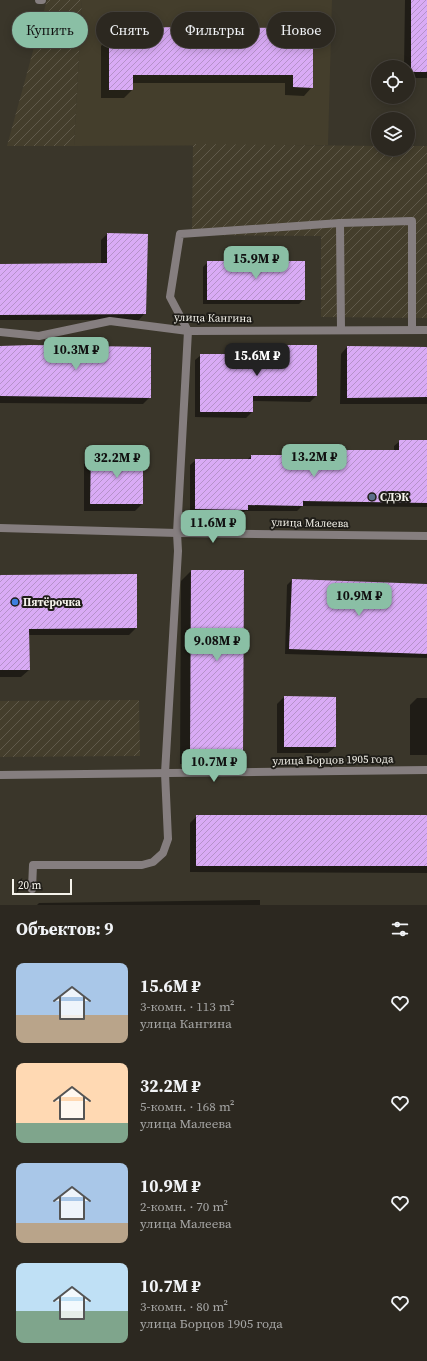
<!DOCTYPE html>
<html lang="ru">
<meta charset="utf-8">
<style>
:root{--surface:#2c2820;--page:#38342d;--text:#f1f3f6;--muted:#a6a6a5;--line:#48443e;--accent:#8abfa5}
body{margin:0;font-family:"Source Serif 4",serif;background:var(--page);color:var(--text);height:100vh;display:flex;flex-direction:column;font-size:15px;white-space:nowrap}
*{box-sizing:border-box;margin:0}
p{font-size:13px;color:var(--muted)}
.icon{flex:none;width:22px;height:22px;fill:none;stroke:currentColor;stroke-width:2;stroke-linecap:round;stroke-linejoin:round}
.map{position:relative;height:905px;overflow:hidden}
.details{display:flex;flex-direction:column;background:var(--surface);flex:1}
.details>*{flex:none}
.hud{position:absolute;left:12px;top:12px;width:403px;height:36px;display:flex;gap:8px}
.fabs{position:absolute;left:371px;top:60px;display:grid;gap:8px}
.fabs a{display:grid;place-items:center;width:44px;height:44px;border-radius:50%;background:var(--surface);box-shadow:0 2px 10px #0003,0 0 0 1px var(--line);font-size:20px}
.scale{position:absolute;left:12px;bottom:10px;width:60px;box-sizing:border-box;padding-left:4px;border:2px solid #f5f3eb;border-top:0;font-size:11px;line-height:14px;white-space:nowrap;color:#f5f3eb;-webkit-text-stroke:3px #1f1d18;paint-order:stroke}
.price{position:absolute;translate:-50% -34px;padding:0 9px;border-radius:8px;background:var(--accent);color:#111;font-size:13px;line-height:26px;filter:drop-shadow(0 1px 2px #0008)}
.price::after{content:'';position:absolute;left:50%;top:24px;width:12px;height:9px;margin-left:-6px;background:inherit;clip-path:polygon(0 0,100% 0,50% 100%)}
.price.active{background:#222;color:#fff}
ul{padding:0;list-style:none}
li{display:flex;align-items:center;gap:12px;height:100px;padding:0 16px}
li span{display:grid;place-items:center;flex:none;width:112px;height:80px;border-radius:8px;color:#555}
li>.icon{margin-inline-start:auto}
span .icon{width:48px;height:48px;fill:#fffc;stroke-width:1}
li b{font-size:17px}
h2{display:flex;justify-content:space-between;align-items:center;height:48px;padding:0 16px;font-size:17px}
.tag{padding:0 14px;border-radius:18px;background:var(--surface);box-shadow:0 2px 10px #0003,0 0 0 1px var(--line);font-size:14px;line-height:36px}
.tag.active{background:var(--accent);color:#111}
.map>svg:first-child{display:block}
.built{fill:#443e2c}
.industrial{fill:url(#industrial-furrows)}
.shadow{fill:#0007}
.building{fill:url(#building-hatch)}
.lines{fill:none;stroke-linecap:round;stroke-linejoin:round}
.service{stroke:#857e7f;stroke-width:8}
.minor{stroke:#857e7f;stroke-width:8}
.service-dot{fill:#5c6f8a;stroke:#1f1d18;stroke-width:1.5}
.shop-dot{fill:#3f7fe0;stroke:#1f1d18;stroke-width:1.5}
.labels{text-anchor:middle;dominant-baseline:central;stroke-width:4;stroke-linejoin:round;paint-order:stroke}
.street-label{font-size:11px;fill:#f5f3eb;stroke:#1f1d18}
.poi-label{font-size:11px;font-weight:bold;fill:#f5f3eb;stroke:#1f1d18;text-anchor:start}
</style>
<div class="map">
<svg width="427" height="905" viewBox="0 0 427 905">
<defs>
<pattern id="industrial-furrows" width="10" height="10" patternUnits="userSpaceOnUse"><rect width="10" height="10" fill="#443e2c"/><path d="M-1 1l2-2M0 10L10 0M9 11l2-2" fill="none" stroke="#605a4b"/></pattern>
<pattern id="building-hatch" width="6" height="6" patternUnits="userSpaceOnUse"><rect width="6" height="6" fill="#d9abf5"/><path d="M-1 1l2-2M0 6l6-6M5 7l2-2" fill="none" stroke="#b592c9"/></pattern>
</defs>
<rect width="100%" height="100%" fill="#3a362a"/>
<!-- built -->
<path class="built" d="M82,0H332L328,145L74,146Z"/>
<!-- industrial -->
<g class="industrial">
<path d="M47,0H82L74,146H7Z"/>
<path d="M193,144L378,146V149H408V146H427V318L321,317V236L192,235Z"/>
<path d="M139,700L140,756L0,757V701Z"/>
</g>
<!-- shadow -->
<g class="shadow">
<path d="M405,0H427V78H408V67H404Z"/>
<path d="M134,28L298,37L312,87L304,96L285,95V83H132V90L124,98H101V46L109,38H126Z"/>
<path d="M107,234L145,313L139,320H0V265L101,264V240Z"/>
<path d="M208,262L304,299L299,304H203V267Z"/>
<path d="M265,346L316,396L310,402L252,401V412L246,418L195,417V360L201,355H259V352Z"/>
<path d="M0,347L150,397L143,404L0,403Z"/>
<path d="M347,347H427V404H340L341,354Z"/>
<path d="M400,441H427V507L302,506L297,511H245L241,515L190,514V465L196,460H247L251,456H318L324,451H394V446Z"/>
<path d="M91,454L142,504L135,511H84V461Z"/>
<path d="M191,571H243L242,754L231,764H180L181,581Z"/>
<path d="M0,576L136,628L129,635H28L29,670L21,677H0Z"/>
<path d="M292,580L427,585V658L285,654L287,585Z"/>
<path d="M284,697L335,747L328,753H277V704Z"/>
<path d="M417,698H427V755H410V705Z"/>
<path d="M197,816H427V873L190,872V823Z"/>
<path d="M260,900V905H37L39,903Z"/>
</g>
<!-- building -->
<g class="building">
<rect x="411" y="0" width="16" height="72"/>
<path d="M134,27L299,28V36H313V88L293,87V75H133V90H109V37H134Z"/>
<path d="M107,233L148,234L146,314L0,315V264L107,263Z"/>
<rect x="207" y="261" width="98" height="39"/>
<path d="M31,345L151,347V398L0,396V346Z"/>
<path d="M264,345H317V396H253V412H200V354H264Z"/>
<path d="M347,346L427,347V397L347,398Z"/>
<path d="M399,440H427V503L303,501V506L248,505V510L195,509V459H251V455H323V450H399Z"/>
<path d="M91,453L143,454V504H90Z"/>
<path d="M191,570H244L243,754H190Z"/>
<path d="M137,574V628L29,629L30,670H0V575Z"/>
<path d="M292,579L427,584V654L289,649Z"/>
<path d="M284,696L336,697V747H284Z"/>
<rect x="196" y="815" width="231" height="51"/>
</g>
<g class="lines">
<!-- service -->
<g class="service">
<path d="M39,0H42"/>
<path d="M340,223L341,329"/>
<path d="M188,331L170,297L180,234L340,223L412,221V330"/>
<path d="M32,889L33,865H142L153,862L163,853L168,839L165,773L178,551L177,533"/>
</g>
<!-- minor -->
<g class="minor">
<path d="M0,332L39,336L110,321L188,331L427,330"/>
<path d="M0,528L177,533L427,536"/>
<path d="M177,533L188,331"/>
<path d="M0,775L427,770"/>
</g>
</g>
<!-- markers -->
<circle class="service-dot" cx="372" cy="497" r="4"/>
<circle class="shop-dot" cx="15" cy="602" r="4"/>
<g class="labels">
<!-- street labels -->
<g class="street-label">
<text transform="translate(213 318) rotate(1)">улица Кангина</text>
<text transform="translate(310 523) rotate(1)">улица Малеева</text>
<text transform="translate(333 760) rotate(-1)">улица Борцов 1905 года</text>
</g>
<!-- poi labels -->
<g class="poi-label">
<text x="380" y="497">СДЭК</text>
<text x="23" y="602">Пятёрочка</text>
</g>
</g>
</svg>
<div class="fabs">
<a><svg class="icon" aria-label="locate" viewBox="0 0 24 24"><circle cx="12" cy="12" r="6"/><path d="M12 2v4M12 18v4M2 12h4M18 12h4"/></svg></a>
<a><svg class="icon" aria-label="layers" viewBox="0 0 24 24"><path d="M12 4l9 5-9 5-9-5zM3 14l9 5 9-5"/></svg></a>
</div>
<div class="scale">20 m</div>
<b class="price" style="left:256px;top:280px">15.9M ₽</b>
<b class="price" style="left:76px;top:371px">10.3M ₽</b>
<b class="price active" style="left:257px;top:377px">15.6M ₽</b>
<b class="price" style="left:314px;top:478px">13.2M ₽</b>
<b class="price" style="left:117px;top:479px">32.2M ₽</b>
<b class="price" style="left:213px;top:544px">11.6M ₽</b>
<b class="price" style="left:359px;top:617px">10.9M ₽</b>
<b class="price" style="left:217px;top:662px">9.08M ₽</b>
<b class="price" style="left:214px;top:783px">10.7M ₽</b>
<div class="hud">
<a class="tag active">Купить</a>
<a class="tag">Снять</a>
<a class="tag">Фильтры</a>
<a class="tag">Новое</a>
</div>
</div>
<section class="details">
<h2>Объектов: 9<svg class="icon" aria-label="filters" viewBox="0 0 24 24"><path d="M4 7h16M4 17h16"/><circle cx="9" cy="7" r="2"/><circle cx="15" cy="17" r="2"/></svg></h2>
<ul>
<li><span style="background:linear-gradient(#a9c7e8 65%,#b9a48a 0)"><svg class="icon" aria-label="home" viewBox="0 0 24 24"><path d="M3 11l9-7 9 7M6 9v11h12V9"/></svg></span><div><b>15.6M ₽</b><p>3-комн. · 113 m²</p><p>улица Кангина</p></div><svg class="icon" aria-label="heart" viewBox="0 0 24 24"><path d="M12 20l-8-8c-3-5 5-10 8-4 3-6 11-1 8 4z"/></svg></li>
<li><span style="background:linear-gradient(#ffd9b3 75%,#7fa58c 0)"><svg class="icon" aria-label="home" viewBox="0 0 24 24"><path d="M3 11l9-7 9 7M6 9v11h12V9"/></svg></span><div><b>32.2M ₽</b><p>5-комн. · 168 m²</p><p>улица Малеева</p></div><svg class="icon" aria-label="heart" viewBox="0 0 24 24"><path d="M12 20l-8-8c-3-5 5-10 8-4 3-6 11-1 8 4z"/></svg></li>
<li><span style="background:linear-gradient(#a9c7e8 75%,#b9a48a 0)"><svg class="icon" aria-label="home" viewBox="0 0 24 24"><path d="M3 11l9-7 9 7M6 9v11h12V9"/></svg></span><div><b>10.9M ₽</b><p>2-комн. · 70 m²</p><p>улица Малеева</p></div><svg class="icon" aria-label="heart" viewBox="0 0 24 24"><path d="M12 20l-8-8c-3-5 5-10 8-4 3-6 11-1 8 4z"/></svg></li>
<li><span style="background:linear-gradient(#bfe0f5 60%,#7fa58c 0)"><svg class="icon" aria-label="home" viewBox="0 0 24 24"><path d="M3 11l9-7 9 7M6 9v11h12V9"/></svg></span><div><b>10.7M ₽</b><p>3-комн. · 80 m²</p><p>улица Борцов 1905 года</p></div><svg class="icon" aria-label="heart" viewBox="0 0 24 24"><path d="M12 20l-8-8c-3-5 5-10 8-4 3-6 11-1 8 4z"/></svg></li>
</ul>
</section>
